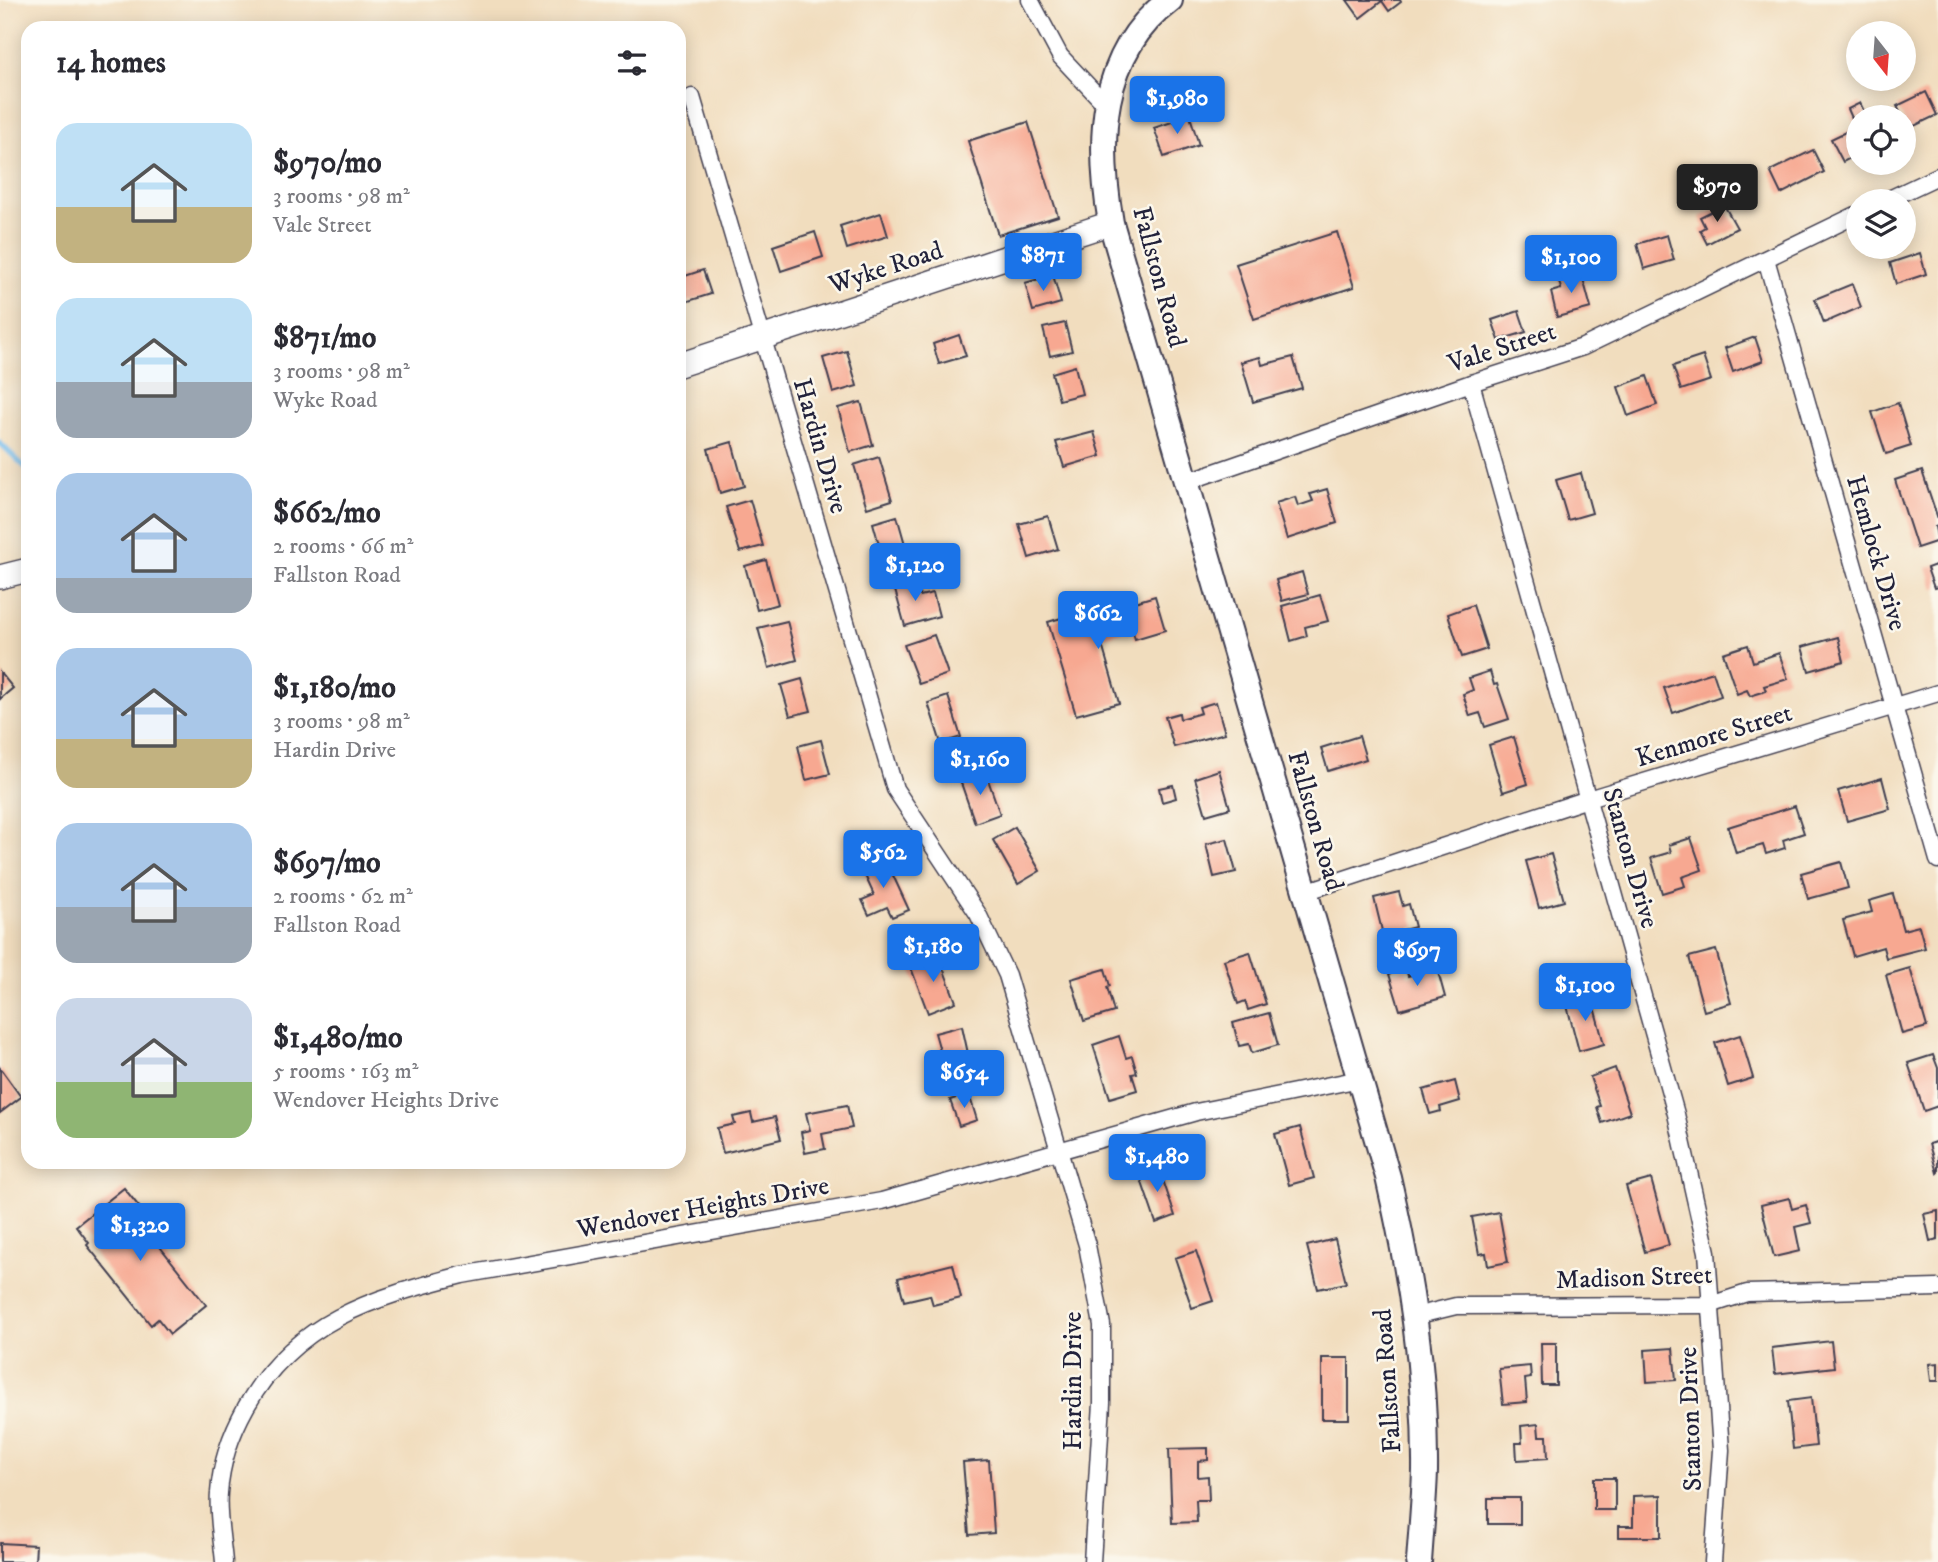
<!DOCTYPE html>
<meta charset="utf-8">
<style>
:root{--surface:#fff;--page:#f2f2f3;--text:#2b2b33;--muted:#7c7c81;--accent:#1a73e8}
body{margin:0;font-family:"IM FELL DW Pica",serif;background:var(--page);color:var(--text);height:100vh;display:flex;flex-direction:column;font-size:26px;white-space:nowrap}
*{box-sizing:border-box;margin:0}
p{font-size:23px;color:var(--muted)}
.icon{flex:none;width:38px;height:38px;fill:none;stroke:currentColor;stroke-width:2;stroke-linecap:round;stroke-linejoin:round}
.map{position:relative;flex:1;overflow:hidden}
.details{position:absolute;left:21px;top:21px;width:665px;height:1148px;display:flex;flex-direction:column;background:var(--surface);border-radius:21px;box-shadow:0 4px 18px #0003}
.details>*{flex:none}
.needle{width:46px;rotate:163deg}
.fabs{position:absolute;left:1846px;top:21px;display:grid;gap:14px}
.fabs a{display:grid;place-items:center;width:70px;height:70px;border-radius:50%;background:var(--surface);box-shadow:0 4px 18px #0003;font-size:35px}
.price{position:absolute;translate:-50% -60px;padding:0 16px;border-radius:7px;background:var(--accent);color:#fff;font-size:23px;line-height:46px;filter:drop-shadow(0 2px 4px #0008)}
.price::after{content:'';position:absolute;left:50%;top:42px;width:21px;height:16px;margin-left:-10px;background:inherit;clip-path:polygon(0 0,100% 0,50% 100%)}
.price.selected{background:#222;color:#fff}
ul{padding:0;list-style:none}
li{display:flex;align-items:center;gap:21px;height:175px;padding:0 35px}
li span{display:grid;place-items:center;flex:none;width:196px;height:140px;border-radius:21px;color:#555}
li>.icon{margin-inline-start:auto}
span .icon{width:84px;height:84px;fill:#fffc;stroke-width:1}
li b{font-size:30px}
h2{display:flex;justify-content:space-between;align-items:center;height:84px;padding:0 35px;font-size:30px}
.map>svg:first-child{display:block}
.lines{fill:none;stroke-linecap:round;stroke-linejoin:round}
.stream{stroke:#78bfef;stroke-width:5}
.building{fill:#f7a891}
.minor-casing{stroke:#413e4f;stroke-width:19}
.secondary-casing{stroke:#413e4f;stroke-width:26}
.primary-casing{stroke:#413e4f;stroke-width:28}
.minor{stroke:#fff;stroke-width:16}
.secondary{stroke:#fff;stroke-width:23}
.primary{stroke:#fff;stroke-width:24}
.labels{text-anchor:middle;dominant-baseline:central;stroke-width:5;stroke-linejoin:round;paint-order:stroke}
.street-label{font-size:26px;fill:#22223b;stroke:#fbf7ec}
</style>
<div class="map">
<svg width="1938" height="1562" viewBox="0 0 1938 1562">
<rect width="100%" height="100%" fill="#fbf7ec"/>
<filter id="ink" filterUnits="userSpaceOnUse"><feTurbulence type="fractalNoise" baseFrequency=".0143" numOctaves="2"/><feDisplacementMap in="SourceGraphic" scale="14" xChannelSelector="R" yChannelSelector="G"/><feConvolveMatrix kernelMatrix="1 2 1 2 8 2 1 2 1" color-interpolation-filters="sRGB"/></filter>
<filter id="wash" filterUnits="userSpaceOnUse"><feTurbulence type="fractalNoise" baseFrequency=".00686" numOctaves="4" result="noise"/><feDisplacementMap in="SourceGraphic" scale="28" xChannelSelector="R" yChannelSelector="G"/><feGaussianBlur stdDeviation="1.57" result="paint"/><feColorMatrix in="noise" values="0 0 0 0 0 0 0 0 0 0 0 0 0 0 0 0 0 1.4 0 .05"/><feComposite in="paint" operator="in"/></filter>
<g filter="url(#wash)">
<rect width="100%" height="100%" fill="#f1ddbe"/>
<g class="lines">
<!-- stream -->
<path class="stream" d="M0,443L28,470"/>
</g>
<g id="blocks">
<!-- building -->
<g class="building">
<path d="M1347,0H1400L1401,2L1389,11L1382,1L1360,18Z"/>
<path d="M1926,92L1937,115L1908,129L1897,106Z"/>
<path d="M1860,103L1867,117H1858V154L1843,162L1831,139L1856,127L1848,109Z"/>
<path d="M1190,116L1199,145L1164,157L1154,128Z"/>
<path d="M1028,122L1058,216L998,235L968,141Z"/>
<path d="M1813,150L1824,172L1781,194L1770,171Z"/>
<path d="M1724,205L1737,228L1707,244L1700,230L1705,227L1700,217Z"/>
<path d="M881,213L888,236L847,249L840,226Z"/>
<path d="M815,232L823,257L781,271L773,246Z"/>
<path d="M1337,232L1354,287L1254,319L1236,264Z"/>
<path d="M1667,235L1674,260L1644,269L1637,244Z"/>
<path d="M1920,253L1926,274L1896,284L1890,263Z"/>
<path d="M703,270L711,294L679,304V278Z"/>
<path d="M1581,271L1591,308L1557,317L1551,292L1561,289L1558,277Z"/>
<path d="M1053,275L1061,303L1033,311L1025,283Z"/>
<path d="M1852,284L1861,307L1824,323L1815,299Z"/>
<path d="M1519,311L1526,332L1499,340L1492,320Z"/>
<path d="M1065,323L1072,351L1050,356L1043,328Z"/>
<path d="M959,335L966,356L939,364L933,344Z"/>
<path d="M1755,337L1763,361L1733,372L1725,348Z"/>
<path d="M847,351L857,386L833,393L823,358Z"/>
<path d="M1703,356L1711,380L1681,390L1673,366Z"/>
<path d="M1260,357L1262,365L1293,357L1302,388L1253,402L1241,362Z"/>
<path d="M1075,366L1082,394L1059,400L1052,373Z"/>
<path d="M1647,376L1657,405L1628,416L1618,387Z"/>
<path d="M861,402L873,445L850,452L838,408Z"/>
<path d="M1898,403L1911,446L1886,454L1872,412Z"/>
<path d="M1094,432L1101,456L1064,467L1056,442Z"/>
<path d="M732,442L744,486L720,493L708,449Z"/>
<path d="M879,457L892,500L867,508L854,465Z"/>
<path d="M1922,471L1938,519V526L1935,527L1938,541L1917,548L1895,480Z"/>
<path d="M1581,473L1592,513L1568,520L1556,480Z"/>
<path d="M1327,489L1337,523L1287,539L1276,503L1295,497L1298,506L1313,501L1310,494Z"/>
<path d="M750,500L763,546L740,552L726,507Z"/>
<path d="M897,516L910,562L886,569L873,523Z"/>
<path d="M1048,516L1058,549L1029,558L1019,524Z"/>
<path d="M766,560L778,604L757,610L745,566Z"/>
<path d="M1938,564V587L1934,588L1927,568Z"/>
<path d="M1302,572L1308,594L1282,601L1276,580Z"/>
<path d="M915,577L920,596L933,593L939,616L905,626L893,583Z"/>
<path d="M1320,595L1328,621L1305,627L1307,636L1291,641L1282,606Z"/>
<path d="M1155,596L1165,630L1135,639L1132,629L1100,638L1119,703L1076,715L1048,622L1091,609L1095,624L1125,615L1122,606Z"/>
<path d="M1473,605L1487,649L1462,657L1448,614Z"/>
<path d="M787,621L797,660L769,668L758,628Z"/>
<path d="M934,635L948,674L919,684L904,645Z"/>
<path d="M1838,637L1844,661L1809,671L1802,647Z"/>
<path d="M1748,645L1753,662L1779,653L1788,679L1764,686L1766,691L1750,696L1747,690L1737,694L1723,653Z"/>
<path d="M1490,671L1494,685L1497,684L1509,719L1485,727L1480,713L1470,716L1463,694L1473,690L1469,678Z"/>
<path d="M0,672L13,688L0,699Z"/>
<path d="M1713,672L1721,696L1673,713L1664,688Z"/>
<path d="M802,679L811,711L790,716L781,685Z"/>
<path d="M948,696L961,737L941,743L928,703Z"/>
<path d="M1216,702L1225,733L1174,747L1165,717L1179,713L1180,719L1201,713L1199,707Z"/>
<path d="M1359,736L1366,759L1328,771L1321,748Z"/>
<path d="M1514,737L1528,784L1503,792L1489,745Z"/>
<path d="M821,740L830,774L806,780L798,746Z"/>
<path d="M1219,770L1230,808L1206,815L1195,778Z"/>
<path d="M985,771L1000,814L975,823L960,780Z"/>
<path d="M1882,778L1890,809L1847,821L1838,791Z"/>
<path d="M1173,785L1176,798L1162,802L1159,788Z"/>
<path d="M1795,806L1804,833L1783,840L1785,848L1766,854L1763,845L1736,853L1728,827Z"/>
<path d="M1015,827L1040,871L1018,884L993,840Z"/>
<path d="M1691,838L1702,870L1682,877L1685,886L1662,893L1651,858L1671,852L1669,845Z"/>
<path d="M1227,839L1236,872L1214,877L1206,844Z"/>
<path d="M1551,854L1564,901L1539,908L1526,861Z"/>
<path d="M885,858L909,910L892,917L887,907L869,915L862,900L874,895L862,869Z"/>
<path d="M1841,862L1848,888L1808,899L1801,873Z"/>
<path d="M1399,892L1403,906L1409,904L1415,927L1383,935L1374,898Z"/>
<path d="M1893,894L1903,930L1919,926L1925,948L1886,958L1883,947L1853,956L1843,920L1872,912L1869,901Z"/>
<path d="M1716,950L1731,1003L1704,1011L1689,957Z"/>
<path d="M1250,952L1266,1004L1248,1010L1245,1001L1238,1004L1224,960Z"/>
<path d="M938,955L956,1002L928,1013L910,965Z"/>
<path d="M1437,968L1445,997L1400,1010L1389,974L1406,969L1408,976Z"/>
<path d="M1910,968L1927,1027L1902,1034L1886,975Z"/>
<path d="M1105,969L1110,986L1107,987L1114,1012L1084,1021L1071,979Z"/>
<path d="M1591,996L1604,1044L1579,1051L1566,1002Z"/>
<path d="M1269,1013L1278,1045L1252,1053L1249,1044L1239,1046L1233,1023Z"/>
<path d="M962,1026L972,1072L948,1079L935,1033Z"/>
<path d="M1740,1035L1753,1078L1728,1086L1715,1043Z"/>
<path d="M1119,1036L1126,1058L1132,1056L1137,1073L1132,1074L1137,1090L1110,1098L1093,1045Z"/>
<path d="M1933,1055L1938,1068V1106L1924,1111L1908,1063Z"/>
<path d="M0,1068L21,1097L0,1113Z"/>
<path d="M1615,1068L1630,1113L1602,1123L1597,1107L1600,1106L1590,1077Z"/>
<path d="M1455,1081L1460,1101L1440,1107L1441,1111L1430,1114L1423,1090Z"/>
<path d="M969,1094L977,1120L959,1126L950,1100Z"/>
<path d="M847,1105L852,1128L822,1134L825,1149L805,1153L801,1132L810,1130L806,1113Z"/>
<path d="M751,1113L753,1122L775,1117L781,1139L723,1153L717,1128L735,1124L733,1117Z"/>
<path d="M1300,1127L1314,1178L1289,1185L1275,1134Z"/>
<path d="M1938,1141V1172L1937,1173L1929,1144Z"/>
<path d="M1158,1165L1175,1216L1156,1223L1138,1171Z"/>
<path d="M1651,1179L1669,1245L1645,1252L1626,1186Z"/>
<path d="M124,1188L149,1219L142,1224L206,1305L170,1334L158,1319L151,1325L87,1245L89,1243L76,1226Z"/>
<path d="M1789,1198L1792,1209L1806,1205L1811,1223L1795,1227L1800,1251L1774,1257L1761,1205Z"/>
<path d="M1938,1211V1239L1930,1241L1924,1214Z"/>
<path d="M1499,1212L1508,1262L1488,1266L1486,1253L1479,1254L1472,1217Z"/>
<path d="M1335,1239L1346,1283L1318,1289L1307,1246Z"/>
<path d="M1196,1251L1213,1301L1192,1308L1175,1258Z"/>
<path d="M953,1264L961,1298L933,1305L930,1295L904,1301L898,1278Z"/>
<path d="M1831,1341L1834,1367L1775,1374L1772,1348Z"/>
<path d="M1541,1343H1556V1385H1542Z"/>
<path d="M1673,1348L1676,1380L1647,1382L1645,1350Z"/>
<rect x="1322" y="1358" width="27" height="61"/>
<path d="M1938,1363V1381H1931L1929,1364Z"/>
<path d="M1530,1366L1531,1378L1525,1379L1527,1402L1503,1404L1499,1369Z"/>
<path d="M1811,1398L1816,1446L1793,1449L1788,1401Z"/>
<path d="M1538,1424L1539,1436H1547L1548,1458L1517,1460L1516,1443H1522L1521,1426Z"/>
<path d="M1208,1448V1460L1198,1461V1477L1208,1476L1209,1500H1196L1197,1522L1172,1523L1169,1449Z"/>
<path d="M989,1460L994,1533L969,1535L963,1462Z"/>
<rect x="1594" y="1478" width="21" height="32"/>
<path d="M1661,1495V1537H1619V1526H1633V1496Z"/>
<rect x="1488" y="1498" width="32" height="26"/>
<path d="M0,1543L36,1545L35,1562H0Z"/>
</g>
</g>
</g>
<g filter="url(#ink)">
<use href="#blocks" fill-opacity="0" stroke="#413e4f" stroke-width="2"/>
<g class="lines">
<!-- minor casing -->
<g class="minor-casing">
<g id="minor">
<path d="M1030,0L1060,56L1106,105"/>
<path d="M692,97L895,789L978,914L1007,975L1087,1245L1102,1325V1403L1092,1562"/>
<path d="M1885,201L1938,176"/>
<path d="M1766,259L1938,860"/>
<path d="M1471,383L1676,1114L1707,1252L1721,1450L1713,1562"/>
<path d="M1186,482L1471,383L1583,347L1858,214"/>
<path d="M1305,892L1588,799L1938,693"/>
<path d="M1415,1316L1456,1306L1710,1305L1747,1293L1938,1288"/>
<path d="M224,1562C222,1539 217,1515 219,1493C221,1463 232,1432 246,1407C294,1321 372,1298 462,1275L882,1201L1196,1112L1360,1079"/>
</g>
</g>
<!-- secondary casing -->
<g class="secondary-casing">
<g id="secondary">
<path d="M679,365L1111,223"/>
<path d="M0,577L28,570"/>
</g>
</g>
<!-- primary casing -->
<g class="primary-casing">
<path id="primary" d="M1170,0C1098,54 1097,142 1111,223L1388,1177C1410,1273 1426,1371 1425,1471C1424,1501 1421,1532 1419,1562"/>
</g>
<!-- minor -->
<use href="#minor" class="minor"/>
<!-- secondary -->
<use href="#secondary" class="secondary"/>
<!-- primary -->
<use href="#primary" class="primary"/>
</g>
</g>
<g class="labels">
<!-- street labels -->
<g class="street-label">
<text transform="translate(886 268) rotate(-18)">Wyke Road</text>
<text transform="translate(1159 277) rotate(75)">Fallston Road</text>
<text transform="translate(1502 348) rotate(-18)">Vale Street</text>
<text transform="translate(820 446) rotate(74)">Hardin Drive</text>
<text transform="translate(1876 553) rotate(74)">Hemlock Drive</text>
<text transform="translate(1714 736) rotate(-17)">Kenmore Street</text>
<text transform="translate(1315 821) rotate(74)">Fallston Road</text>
<text transform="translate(1630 858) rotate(74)">Stanton Drive</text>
<text transform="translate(703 1208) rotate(-10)">Wendover Heights Drive</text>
<text transform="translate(1634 1278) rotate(-2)">Madison Street</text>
<text transform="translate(1073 1381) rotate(-90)">Hardin Drive</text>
<text transform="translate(1388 1381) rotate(-94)">Fallston Road</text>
<text transform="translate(1691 1419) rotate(-92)">Stanton Drive</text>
</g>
</g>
</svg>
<div class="fabs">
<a><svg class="needle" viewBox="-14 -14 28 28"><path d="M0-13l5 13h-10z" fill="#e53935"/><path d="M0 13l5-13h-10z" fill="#7c7c81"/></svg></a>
<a><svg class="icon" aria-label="locate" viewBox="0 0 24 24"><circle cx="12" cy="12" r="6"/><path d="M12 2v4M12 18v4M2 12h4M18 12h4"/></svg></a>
<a><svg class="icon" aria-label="layers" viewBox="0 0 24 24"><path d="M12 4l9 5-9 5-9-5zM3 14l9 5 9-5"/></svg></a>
</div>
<b class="price" style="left:1177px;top:136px">$1,980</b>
<b class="price selected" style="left:1717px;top:224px">$970</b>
<b class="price" style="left:1043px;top:293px">$871</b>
<b class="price" style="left:1571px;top:295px">$1,100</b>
<b class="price" style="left:915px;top:603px">$1,120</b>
<b class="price" style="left:1098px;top:651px">$662</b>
<b class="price" style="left:980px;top:797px">$1,160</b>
<b class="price" style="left:883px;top:890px">$562</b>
<b class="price" style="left:933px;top:984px">$1,180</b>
<b class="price" style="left:1417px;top:988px">$697</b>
<b class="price" style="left:1585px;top:1023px">$1,100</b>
<b class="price" style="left:964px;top:1110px">$654</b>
<b class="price" style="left:1157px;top:1194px">$1,480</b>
<b class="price" style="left:140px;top:1263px">$1,320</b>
<section class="details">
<h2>14 homes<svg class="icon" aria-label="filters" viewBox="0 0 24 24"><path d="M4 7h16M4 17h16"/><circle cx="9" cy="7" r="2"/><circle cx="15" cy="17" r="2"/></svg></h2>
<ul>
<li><span style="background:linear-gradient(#bfe0f5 60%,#c2b280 0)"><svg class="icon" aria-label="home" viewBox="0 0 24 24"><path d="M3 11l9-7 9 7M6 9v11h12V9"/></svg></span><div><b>$970/mo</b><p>3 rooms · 98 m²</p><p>Vale Street</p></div></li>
<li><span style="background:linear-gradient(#bfe0f5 60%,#9aa5b1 0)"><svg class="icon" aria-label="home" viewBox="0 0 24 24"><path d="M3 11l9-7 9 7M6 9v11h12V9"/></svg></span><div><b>$871/mo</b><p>3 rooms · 98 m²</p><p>Wyke Road</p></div></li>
<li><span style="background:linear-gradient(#a9c7e8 75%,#9aa5b1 0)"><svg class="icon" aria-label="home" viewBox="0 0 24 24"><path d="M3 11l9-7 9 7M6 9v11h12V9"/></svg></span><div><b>$662/mo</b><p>2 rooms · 66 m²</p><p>Fallston Road</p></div></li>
<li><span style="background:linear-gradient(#a9c7e8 65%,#c2b280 0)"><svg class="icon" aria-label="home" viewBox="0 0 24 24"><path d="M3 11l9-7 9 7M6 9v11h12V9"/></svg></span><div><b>$1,180/mo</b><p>3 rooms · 98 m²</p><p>Hardin Drive</p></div></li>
<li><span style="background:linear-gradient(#a9c7e8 60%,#9aa5b1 0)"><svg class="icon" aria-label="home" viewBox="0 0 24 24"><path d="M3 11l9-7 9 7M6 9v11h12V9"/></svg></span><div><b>$697/mo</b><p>2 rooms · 62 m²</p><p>Fallston Road</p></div></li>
<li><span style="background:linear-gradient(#c9d6e8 60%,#8fb573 0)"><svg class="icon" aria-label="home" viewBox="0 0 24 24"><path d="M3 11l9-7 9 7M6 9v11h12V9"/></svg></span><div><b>$1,480/mo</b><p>5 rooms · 163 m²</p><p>Wendover Heights Drive</p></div></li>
</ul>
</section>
</div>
